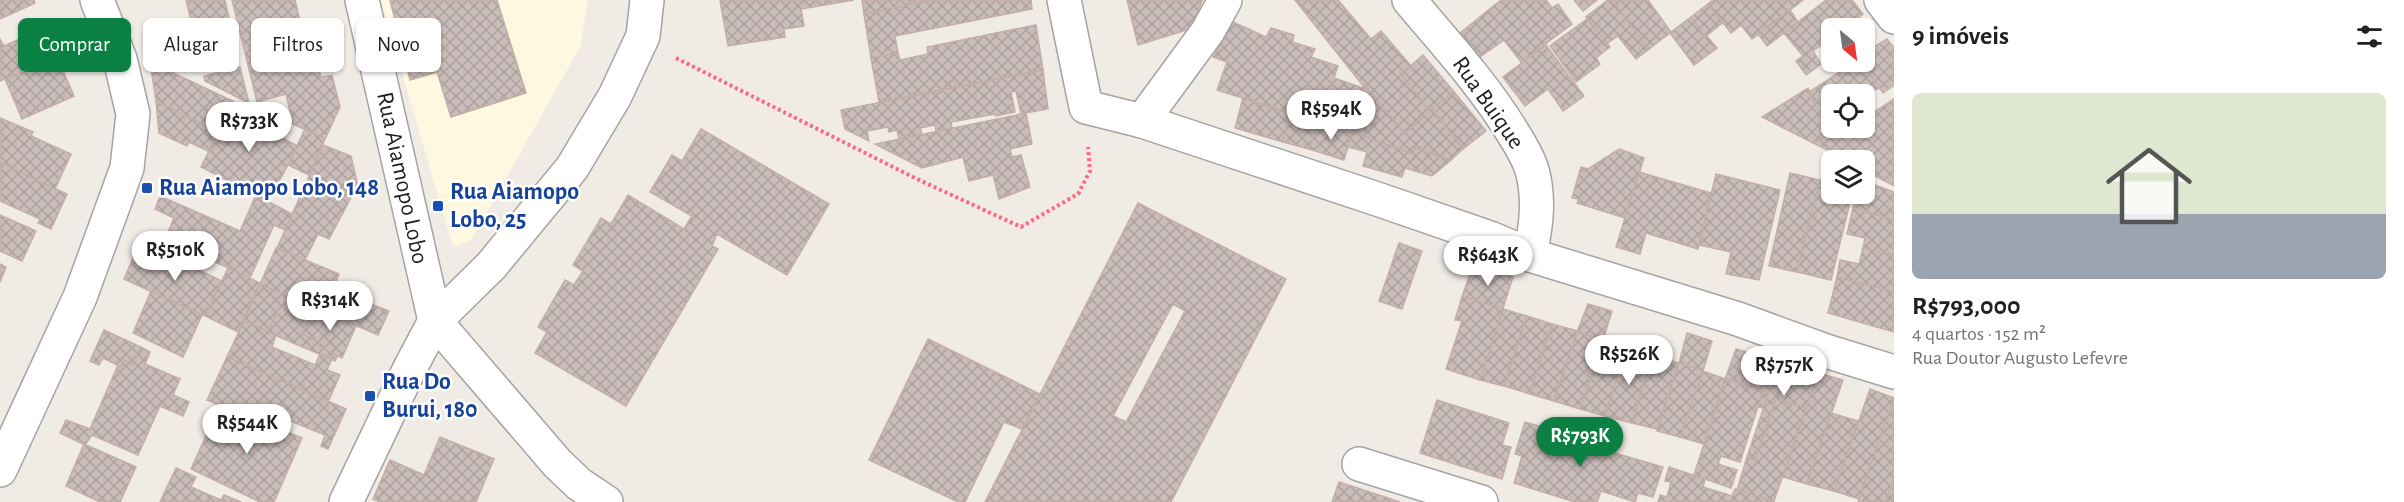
<!DOCTYPE html>
<html lang="pt">
<meta charset="utf-8">
<style>
:root{--surface:#fff;--page:#f6f6f6;--text:#202124;--muted:#757577;--accent:#0b8043}
body{margin:0;font-family:"Alegreya Sans",sans-serif;background:var(--page);color:var(--text);height:100vh;display:flex;flex-direction:column;font-size:22px;white-space:nowrap}
*{box-sizing:border-box;margin:0}
p{font-size:20px;color:var(--muted)}
.icon{flex:none;width:33px;height:33px;fill:none;stroke:currentColor;stroke-width:2;stroke-linecap:round;stroke-linejoin:round}
.map{position:relative;flex:1;overflow:hidden}
.side{display:flex;flex-direction:column;background:var(--surface);width:510px}
.side>*{flex:none}
.banner{position:absolute;left:18px;top:18px;width:570px;height:54px;display:flex;gap:12px}
.needle{width:39px;rotate:151deg}
.tools{position:absolute;left:1821px;top:18px;display:grid;gap:12px}
.tools a{display:grid;place-items:center;width:54px;height:54px;border-radius:9px;background:var(--surface);box-shadow:0 2px 4px #0004;font-size:30px}
.price{position:absolute;translate:-50% -51px;padding:0 14px;border-radius:21px;background:#fff;color:#222;font-size:20px;line-height:39px;filter:drop-shadow(0 2px 3px #0008)}
.price::after{content:'';position:absolute;left:50%;top:36px;width:18px;height:14px;margin-left:-9px;background:inherit;clip-path:polygon(0 0,100% 0,50% 100%)}
.price.active{background:var(--accent);color:#fff}
ul{padding:0;list-style:none}
li{display:grid;align-content:center;gap:12px;height:318px;padding:0 18px}
li span{display:grid;place-items:center;height:186px;border-radius:9px;color:#555}
li>.icon{margin-inline-start:auto}
span .icon{width:108px;height:108px;fill:#fffc;stroke-width:1}
li b{font-size:26px}
h2{display:flex;justify-content:space-between;align-items:center;height:72px;padding:0 18px;font-size:26px}
.pill{padding:0 21px;border-radius:9px;background:var(--surface);box-shadow:0 2px 4px #0004;font-size:21px;line-height:54px}
.pill.active{background:var(--accent);color:#fff}
main{display:flex;flex:1;min-height:0}
.map>svg:first-child{display:block}
.education{fill:#fff8e1}
.building{fill:url(#building-cross-hatch);stroke:#c4aea8;stroke-width:1.5;fill-rule:evenodd}
.lines{fill:none;stroke-linecap:round;stroke-linejoin:round}
.minor-casing{stroke:#a4a4a4;stroke-width:36}
.path{stroke:#ff697c;stroke-width:4;stroke-dasharray:3 3;stroke-linecap:butt}
.minor{stroke:#fff;stroke-width:33}
.transit-dot{fill:#1a4fb4;stroke:#fff;stroke-width:2}
.labels{text-anchor:middle;dominant-baseline:central;stroke-width:5;stroke-linejoin:round;paint-order:stroke}
.street-label{font-size:24px;fill:#202020;stroke:#fff}
.transit-label{font-size:24px;font-weight:bold;fill:#164399;stroke:#fff;text-anchor:start}
</style>
<main>
<div class="map">
<svg width="1894" height="502" viewBox="0 0 1894 502">
<defs>
<pattern id="building-cross-hatch" width="8" height="8" patternUnits="userSpaceOnUse" patternTransform="scale(1.5)"><rect width="8" height="8" fill="#c9bcb9"/><path d="M0 0l8 8M0 8l8-8" fill="none" stroke="#aca19f"/></pattern>
</defs>
<rect width="100%" height="100%" fill="#f1ebe6"/>
<!-- education -->
<path class="education" d="M381,0H588L580,47L471,240L453,247Z"/>
<!-- building -->
<g class="building">
<path d="M0,0H34L35,3L0,19Z"/>
<path d="M186,0H225L236,49L200,57Z"/>
<path d="M232,0H295L304,38L310,36L321,77L332,75L340,107L325,139L293,124L286,94L257,102Z"/>
<path d="M390,0H497L526,93L451,117L437,72L410,80Z"/>
<path d="M720,0H854L801,9L804,26L784,29L785,37L728,46Z"/>
<path d="M862,0H934L864,14Z"/>
<path d="M934,0H1031L1032,9L895,36L898,53L871,58L864,14Z"/>
<path d="M1127,0H1202L1193,28L1138,45Z"/>
<path d="M1295,0H1338L1371,39L1381,31L1411,66L1401,74L1430,111L1405,134L1364,87Z"/>
<path d="M1501,0H1546L1552,8L1558,4L1572,24L1521,62L1504,40L1480,57L1460,33Z"/>
<path d="M1574,0H1597L1583,11Z"/>
<path d="M1608,0H1612L1649,49L1636,59L1618,36L1606,44L1586,17Z"/>
<path d="M1612,0H1648L1671,32L1649,49Z"/>
<path d="M1713,0H1803L1752,39L1741,25L1731,33L1708,4Z"/>
<path d="M1826,0H1852L1863,14L1844,28H1832V37L1813,51L1821,64L1806,75L1796,61L1803,56L1784,33Z"/>
<path d="M1708,4L1722,23L1705,37L1691,17Z"/>
<path d="M1790,10L1798,22L1767,46L1758,34Z"/>
<path d="M1691,17L1705,37L1706,35L1717,48L1694,65L1670,33Z"/>
<path d="M1587,19L1610,47L1596,58L1600,64L1576,82L1550,46Z"/>
<path d="M1233,22L1266,37L1271,28L1294,35L1292,42L1315,49L1311,57L1338,66L1334,78L1363,88L1352,133L1217,90L1227,62L1213,57Z"/>
<path d="M1036,25L1043,70L879,102L871,58L898,53L900,60L928,54L927,47Z"/>
<path d="M45,28L58,57L0,81V39L4,46Z"/>
<path d="M1887,39L1894,48V85L1883,93L1862,62H1864V53Z"/>
<path d="M1546,45L1584,96L1563,111L1548,89L1525,106L1503,77Z"/>
<path d="M1423,55L1454,92L1430,111L1401,74Z"/>
<path d="M57,57L74,96L22,119L5,79Z"/>
<path d="M150,62L233,101L218,132L156,101Z"/>
<path d="M1855,62H1862L1879,88L1864,97V94H1832V106L1826,97L1815,104L1809,92Z"/>
<path d="M240,67L249,103L205,81L204,76Z"/>
<path d="M1043,70L1048,109L1021,114L1016,91L1011,92L1015,112L996,116L995,114L951,122L952,128L936,131L935,125L920,128L922,134L899,139L897,130L889,132L888,127L867,131L869,141L845,129L841,110Z"/>
<path d="M1364,85L1405,134L1432,109L1463,149L1451,160L1415,148L1413,154L1352,132Z"/>
<path d="M1808,88L1815,104L1826,97L1832,106V128H1838L1813,143L1762,117Z"/>
<path d="M1454,92L1486,131L1463,149L1432,109Z"/>
<path d="M1243,98L1290,114L1283,142L1235,128Z"/>
<path d="M1894,99V186L1864,170V160H1847L1813,143L1838,128H1845L1847,132L1853,128H1864V119Z"/>
<path d="M156,101L218,132L208,151L189,142L187,146L159,133Z"/>
<path d="M233,103L275,125L271,132L298,146L268,202L201,167Z"/>
<path d="M1026,113L1032,144L1010,149L1012,157L1021,155L1030,187L999,199L993,175L969,181L963,157L922,168L875,144Z"/>
<path d="M1290,114L1318,122L1309,149L1283,142Z"/>
<path d="M0,118L33,132L31,136L71,154L55,189L0,163Z"/>
<path d="M1318,122L1352,133L1344,160L1309,149Z"/>
<path d="M305,129L325,139L309,175L288,165Z"/>
<path d="M701,129L829,204L787,275L717,234L712,246L718,249L626,406L535,353L547,332L538,327L565,280L574,285L583,271L573,265L601,218L611,224L628,195L684,229L692,216L650,192L672,155L682,161Z"/>
<path d="M1352,132L1413,154L1415,148L1451,160L1432,176L1405,168L1402,177L1363,166L1367,152L1348,147Z"/>
<path d="M323,145L351,156L359,191L354,192L329,239L318,234L305,260L277,248Z"/>
<path d="M1619,149L1644,158L1625,218L1577,203L1579,199L1572,198L1581,167L1588,169Z"/>
<path d="M0,163L67,194L51,229L38,223L40,219L0,201Z"/>
<path d="M1639,172L1711,193L1698,249L1646,233L1640,254L1616,247Z"/>
<path d="M1790,173L1820,180L1797,272L1769,266Z"/>
<path d="M1716,174L1780,190L1759,280L1726,274L1731,252L1699,245Z"/>
<path d="M1820,180L1832,182V194H1852L1831,280L1797,272Z"/>
<path d="M1864,181L1894,192V220L1853,208L1856,194H1864Z"/>
<path d="M256,195L292,214L285,230L274,225L250,278L165,239L174,218L155,209L160,196L240,231Z"/>
<path d="M1138,203L1286,279L1171,502H985ZM1173,304L1185,311L1126,422L1113,416Z"/>
<path d="M1853,208L1894,220V255L1863,248L1865,238L1847,234Z"/>
<path d="M0,215L36,231L22,261L0,251Z"/>
<path d="M1399,243L1422,251L1402,309L1379,301Z"/>
<path d="M276,248L339,274L335,284L370,300L368,303L389,311L378,335L260,284Z"/>
<path d="M1863,248L1894,255V292L1837,277L1840,260L1859,264Z"/>
<path d="M136,251L143,253L141,257L162,267L168,255L222,281L205,316L124,279Z"/>
<path d="M0,264L6,267L0,282Z"/>
<path d="M1473,265L1513,277L1503,308L1462,297Z"/>
<path d="M228,268L260,283L238,332L205,316Z"/>
<path d="M1837,277L1894,292V332L1828,313Z"/>
<path d="M260,284L289,297L284,308L280,306L268,332L244,321Z"/>
<path d="M151,291L202,315L183,357L133,333Z"/>
<path d="M289,297L315,308L302,334L320,342L318,346L338,355L335,361L268,332L280,306L284,308Z"/>
<path d="M1462,297L1503,308L1480,380L1446,369L1462,321L1455,320Z"/>
<path d="M1588,304L1612,311L1603,340L1577,332Z"/>
<path d="M315,308L356,326L342,358L318,346L320,342L302,334Z"/>
<path d="M1503,309L1527,316L1504,386L1480,380Z"/>
<path d="M1527,316L1552,324L1530,394L1504,386Z"/>
<path d="M244,321L276,335L272,347L315,365L320,354L332,359L327,370L340,375L328,402L227,357Z"/>
<path d="M1552,324L1578,331L1554,401L1530,394Z"/>
<path d="M104,330L141,347L132,365L124,360L121,367L103,358L99,365L90,361Z"/>
<path d="M1577,332L1603,340L1580,409L1554,401Z"/>
<path d="M1687,333L1712,341L1703,371L1679,363Z"/>
<path d="M928,339L1040,394L1022,429L1004,422L965,502H958L869,460Z"/>
<path d="M1603,340L1627,346L1605,416L1580,409Z"/>
<path d="M141,347L150,352L145,364L180,379L173,395L189,402L183,416L160,406L138,455L92,435L85,445L60,433L66,420L90,429L118,365L121,367L124,360L132,365Z"/>
<path d="M1626,348L1652,356L1632,423L1605,416Z"/>
<path d="M1736,349L1779,362L1763,408L1758,407L1763,391L1725,379Z"/>
<path d="M1652,356L1679,363L1657,429L1632,423Z"/>
<path d="M227,357L346,409L328,449L321,446L325,435L288,420L282,430L207,400Z"/>
<path d="M1779,362L1818,373L1806,408L1776,399L1755,460L1747,457Z"/>
<path d="M1679,363L1703,371L1680,437L1657,431Z"/>
<path d="M1703,371L1725,379L1704,444L1680,437Z"/>
<path d="M1818,373L1843,380L1807,484L1783,477Z"/>
<path d="M1725,379L1763,391L1740,462L1721,456L1718,464L1737,470L1731,488L1694,475Z"/>
<path d="M1870,389L1894,398L1859,499L1834,491Z"/>
<path d="M1894,398V477L1886,502H1858Z"/>
<path d="M1776,399L1806,408L1774,501L1737,490L1747,457L1755,460Z"/>
<path d="M1437,400L1509,423L1502,445L1511,447L1502,479L1420,453Z"/>
<path d="M220,405L302,438L274,502H260L191,469Z"/>
<path d="M1831,413L1858,421L1834,491L1807,484Z"/>
<path d="M1525,422L1572,436L1570,440L1663,467L1653,497L1638,493L1635,502L1601,491L1597,502H1575L1514,483L1522,456L1515,454Z"/>
<path d="M440,437L494,459L476,502H380L373,499L390,460L424,475Z"/>
<path d="M84,444L136,467L120,502H100L66,486Z"/>
<path d="M1669,467L1705,479L1703,487L1732,496L1735,489L1775,502H1658L1660,495L1667,497L1671,482L1665,481Z"/>
<path d="M176,468L196,477L191,487L221,500L224,495L241,502H160Z"/>
<path d="M1894,477V502H1886Z"/>
<path d="M1339,482L1400,502H1332Z"/>
</g>
<g class="lines">
<!-- minor casing -->
<g class="minor-casing">
<g id="minor">
<path d="M362,0L435,321L557,463L579,484L606,502"/>
<path d="M1064,0L1086,107L1142,121L1380,200L1490,238L1530,255L1738,319L1826,351L1894,372"/>
<path d="M1409,0C1445,43 1484,85 1513,133C1520,144 1528,157 1532,170C1540,199 1536,227 1530,255"/>
<path d="M1881,0L1894,17"/>
<path d="M1142,121L1208,31L1225,0"/>
<path d="M1359,464L1481,502"/>
<path d="M0,470L80,297L127,168L133,114L120,59L97,0"/>
<path d="M346,502L410,368L435,321L491,266L572,168L615,96L643,36L647,0"/>
</g>
</g>
<!-- path -->
<path class="path" d="M676,58L917,179L1021,227L1078,194L1090,171L1088,147"/>
<!-- minor -->
<use href="#minor" class="minor"/>
</g>
<!-- markers -->
<g class="transit-dot">
<rect x="141" y="182" width="12" height="12" rx="3"/>
<rect x="432" y="200" width="12" height="12" rx="3"/>
<rect x="364" y="390" width="12" height="12" rx="3"/>
</g>
<g class="labels">
<!-- street labels -->
<g class="street-label">
<text transform="translate(1488 103) rotate(55)">Rua Buique</text>
<text transform="translate(402 178) rotate(78)">Rua Aiamopo Lobo</text>
</g>
<!-- transit labels -->
<g class="transit-label">
<text x="159" y="188">Rua Aiamopo Lobo, 148</text>
<text x="450" y="192">Rua Aiamopo<tspan x="450" dy="28">Lobo, 25</tspan></text>
<text x="382" y="382">Rua Do<tspan x="382" dy="28">Burui, 180</tspan></text>
</g>
</g>
</svg>
<div class="tools">
<a><svg class="needle" viewBox="-14 -14 28 28"><path d="M0-13l5 13h-10z" fill="#e53935"/><path d="M0 13l5-13h-10z" fill="#757577"/></svg></a>
<a><svg class="icon" aria-label="locate" viewBox="0 0 24 24"><circle cx="12" cy="12" r="6"/><path d="M12 2v4M12 18v4M2 12h4M18 12h4"/></svg></a>
<a><svg class="icon" aria-label="layers" viewBox="0 0 24 24"><path d="M12 4l9 5-9 5-9-5zM3 14l9 5 9-5"/></svg></a>
</div>
<b class="price" style="left:1331px;top:141px">R$594K</b>
<b class="price" style="left:249px;top:153px">R$733K</b>
<b class="price" style="left:175px;top:282px">R$510K</b>
<b class="price" style="left:1488px;top:287px">R$643K</b>
<b class="price" style="left:330px;top:332px">R$314K</b>
<b class="price" style="left:1629px;top:386px">R$526K</b>
<b class="price" style="left:1784px;top:397px">R$757K</b>
<b class="price" style="left:247px;top:455px">R$544K</b>
<b class="price active" style="left:1580px;top:468px">R$793K</b>
<div class="banner">
<a class="pill active">Comprar</a>
<a class="pill">Alugar</a>
<a class="pill">Filtros</a>
<a class="pill">Novo</a>
</div>
</div>
<section class="side">
<h2>9 imóveis<svg class="icon" aria-label="filters" viewBox="0 0 24 24"><path d="M4 7h16M4 17h16"/><circle cx="9" cy="7" r="2"/><circle cx="15" cy="17" r="2"/></svg></h2>
<ul>
<li><span style="background:linear-gradient(#dfe7d0 65%,#9aa5b1 0)"><svg class="icon" aria-label="home" viewBox="0 0 24 24"><path d="M3 11l9-7 9 7M6 9v11h12V9"/></svg></span><div><b>R$793,000</b><p>4 quartos · 152 m²</p><p>Rua Doutor Augusto Lefevre</p></div></li>
</ul>
</section>
</main>
